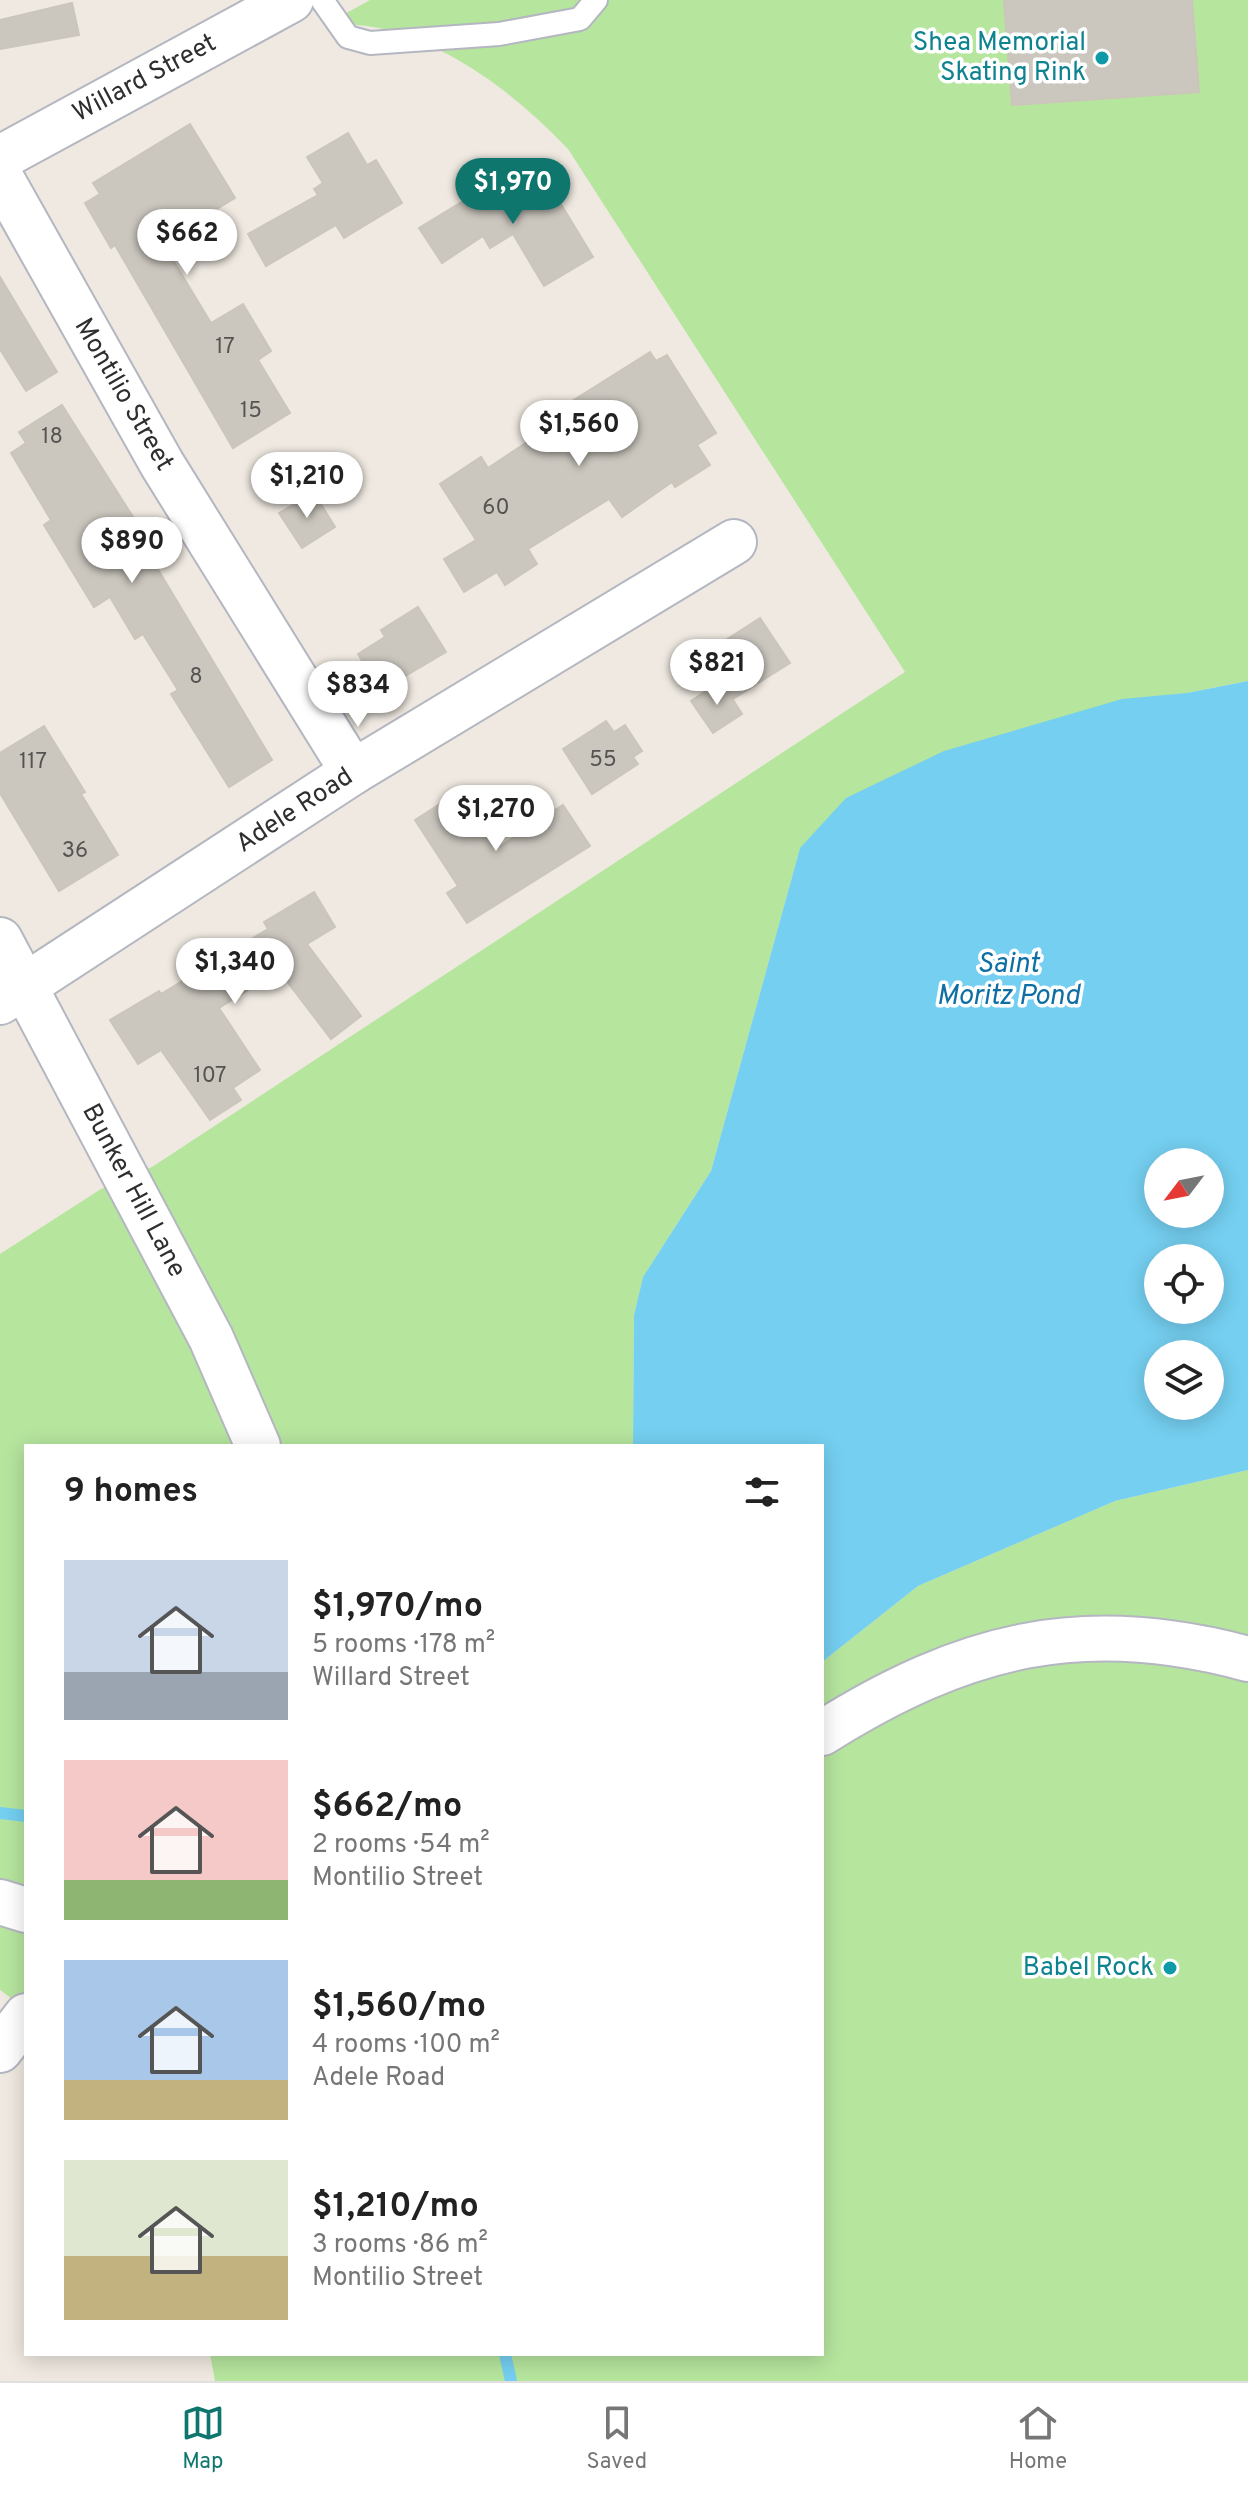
<!DOCTYPE html>
<meta charset="utf-8">
<style>
:root{--surface:#fff;--page:#f2f2f2;--text:#222;--muted:#767676;--line:#e0e0e0;--accent:#0f766e}
body{margin:0;font-family:Overpass,sans-serif;background:var(--page);color:var(--text);height:100vh;display:flex;flex-direction:column;font-size:30px;white-space:nowrap}
*{box-sizing:border-box;margin:0}
p{font-size:26px;color:var(--muted)}
.icon{flex:none;width:44px;height:44px;fill:none;stroke:currentColor;stroke-width:2;stroke-linecap:round;stroke-linejoin:round}
.map{position:relative;flex:1;overflow:hidden}
.sheet{position:absolute;left:24px;top:1444px;width:800px;height:912px;display:flex;flex-direction:column;background:var(--surface);border-radius:0px;box-shadow:0 4px 20px #0003}
.sheet>*{flex:none}
.needle{width:52px;rotate:238deg}
.controls{position:absolute;left:1144px;top:1148px;display:grid;gap:16px}
.controls a{display:grid;place-items:center;width:80px;height:80px;border-radius:50%;background:var(--surface);box-shadow:0 4px 20px #0003;font-size:40px}
.price{position:absolute;translate:-50% -68px;padding:0 18px;border-radius:28px;background:#fff;color:#222;font-size:26px;line-height:52px;filter:drop-shadow(0 2px 4px #0008)}
.price::after{content:'';position:absolute;left:50%;top:48px;width:24px;height:18px;margin-left:-12px;background:inherit;clip-path:polygon(0 0,100% 0,50% 100%)}
.price.on{background:var(--accent);color:#fff}
ul{padding:0;list-style:none}
li{display:flex;align-items:center;gap:24px;height:200px;padding:0 40px}
li span{display:grid;place-items:center;flex:none;width:224px;height:160px;border-radius:0px;color:#555}
li>.icon{margin-inline-start:auto}
span .icon{width:96px;height:96px;fill:#fffc;stroke-width:1}
li b{font-size:34px}
h2{display:flex;justify-content:space-between;align-items:center;height:96px;padding:0 40px;font-size:34px}
.menu{display:flex;justify-content:space-around;align-items:center;height:112px;border-top:2px solid var(--line);background:var(--surface);font-size:22px;color:var(--muted)}
.menu a{display:grid;justify-items:center;gap:4px}
.menu .on{color:var(--accent)}
.map>svg:first-child{display:block}
.green{fill:#b6e59e}
.water{fill:#75cff0;fill-rule:evenodd}
.lines{fill:none;stroke-linecap:round;stroke-linejoin:round}
.stream{stroke:#75cff0;stroke-width:12}
.building{fill:#cbc7bf;stroke:#cbc5ba;stroke-width:2}
.lane-casing{stroke:#b4b7c1;stroke-width:26}
.street-casing{stroke:#b4b7c1;stroke-width:48}
.secondary-casing{stroke:#b4b7c1;stroke-width:48}
.lane{stroke:#fff;stroke-width:22}
.street{stroke:#fff;stroke-width:44}
.secondary{stroke:#fff;stroke-width:44}
.culture-dot{fill:#0f9aa8;stroke:#fff;stroke-width:3}
.labels{text-anchor:middle;dominant-baseline:central;stroke-width:7;stroke-linejoin:round;paint-order:stroke}
.number-label{font-size:22px;fill:#555452}
.culture-label{font-size:26px;fill:#0d838f;stroke:#fff;text-anchor:end}
.street-label{font-size:26px;fill:#2e2e2e;stroke:#fff}
.water-label{font-size:28px;font-style:italic;fill:#0d6fa3;stroke:#fff}
</style>
<div class="map">
<svg width="1248" height="2381" viewBox="0 0 1248 2381">
<rect width="100%" height="100%" fill="#efe9e1"/>
<!-- green -->
<g class="green">
<path d="M370,0H1248V681L1187,693L800,848L711,1171L643,1277L634,1315L633,1446H26V2009L0,1990V1254L101,1189L152,1167L905,672L568,149C516,95 454,46 379,28C363,25 346,24 330,22Z"/>
<path d="M1248,1470V2381H215L210,2354H822V1662L918,1586L1115,1501Z"/>
</g>
<!-- water -->
<path class="water" d="M1248,681V1470L1115,1501L918,1586L822,1662V1446H633L634,1315L643,1277L711,1171L800,848L846,798L944,751L1122,699L1187,693ZM1158,1162H1210V1214H1158ZM1158,1258H1210V1310H1158ZM1158,1354H1210V1406H1158Z"/>
<g class="lines">
<!-- stream -->
<g class="stream">
<path d="M0,1813L26,1816"/>
<path d="M505,2354L511,2381"/>
</g>
</g>
<!-- building -->
<g class="building">
<path d="M1004,0H1192L1199,92L1012,105Z"/>
<path d="M72,3L79,35L0,49V20Z"/>
<path d="M190,124L235,198L162,242L211,323L243,304L271,351L258,360L290,413L233,448L115,245L111,248L85,203L100,194L93,183Z"/>
<path d="M348,133L367,165L376,160L402,203L344,238L336,225L266,266L248,234L318,195L314,189L323,183L307,157Z"/>
<path d="M539,168L593,257L544,286L513,234L490,248L483,236L442,263L419,228L493,183L498,192Z"/>
<path d="M0,277L57,372L26,391L0,349Z"/>
<path d="M650,352L656,361L667,355L716,433L697,445L710,465L675,487L672,482L622,517L609,499L528,549L537,564L505,585L497,572L464,592L444,559L476,540L440,484L481,457L488,468L547,429L542,420Z"/>
<path d="M62,405L140,528L135,531L272,760L229,787L171,694L178,690L143,634L135,639L110,597L94,607L44,525L51,520L11,453L26,443L19,432Z"/>
<path d="M314,493L335,527L302,548L279,513Z"/>
<path d="M418,607L446,652L380,691L358,654L385,637L381,630Z"/>
<path d="M760,618L790,663L733,699L704,654Z"/>
<path d="M721,681L742,714L713,733L691,701Z"/>
<path d="M606,721L614,732L625,725L642,751L633,757L638,764L592,794L563,749Z"/>
<path d="M44,726L85,792L81,794L118,855L59,891L0,793V753Z"/>
<path d="M462,790L499,847L563,805L590,846L467,923L447,893L458,886L415,820Z"/>
<path d="M314,892L335,927L307,944L361,1016L331,1039L279,971L219,1008L260,1070L233,1088L241,1100L210,1120L161,1050L138,1064L110,1020L159,991L161,994L268,929L264,922Z"/>
</g>
<g class="lines">
<!-- lane casing -->
<g class="lane-casing">
<path id="lane" d="M322,0L348,37L370,43L499,34L580,19L596,0"/>
</g>
<!-- street casing -->
<g class="street-casing">
<g id="street">
<path d="M0,176L162,464L353,772"/>
<path d="M0,940L211,1338L258,1446"/>
<path d="M0,1002L353,772L734,542"/>
<path d="M0,2050L26,2016"/>
</g>
</g>
<!-- secondary casing -->
<g class="secondary-casing">
<g id="secondary">
<path d="M0,158L291,0"/>
<path d="M822,1733C964,1644 1083,1614 1248,1659"/>
<path d="M0,1902L26,1910"/>
</g>
</g>
<!-- lane -->
<use href="#lane" class="lane"/>
<!-- street -->
<use href="#street" class="street"/>
<!-- secondary -->
<use href="#secondary" class="secondary"/>
</g>
<!-- markers -->
<g class="culture-dot">
<circle cx="1102" cy="58" r="8"/>
<circle cx="1170" cy="1968" r="8"/>
</g>
<g class="labels">
<!-- number labels -->
<g class="number-label">
<text x="225" y="347">17</text>
<text x="251" y="411">15</text>
<text x="52" y="437">18</text>
<text x="496" y="508">60</text>
<text x="196" y="677">8</text>
<text x="603" y="760">55</text>
<text x="33" y="762">117</text>
<text x="75" y="851">36</text>
<text x="210" y="1076">107</text>
</g>
<!-- culture labels -->
<g class="culture-label">
<text x="1086" y="43">Shea Memorial<tspan x="1086" dy="30">Skating Rink</tspan></text>
<text x="1154" y="1968">Babel Rock</text>
</g>
<!-- street labels -->
<g class="street-label">
<text transform="translate(145 79) rotate(-28)">Willard Street</text>
<text transform="translate(123 395) rotate(60)">Montilio Street</text>
<text transform="translate(295 811) rotate(-33)">Adele Road</text>
<text transform="translate(133 1191) rotate(62)">Bunker Hill Lane</text>
</g>
<!-- water labels -->
<g class="water-label">
<text x="1008" y="965">Saint<tspan x="1008" dy="32">Moritz Pond</tspan></text>
</g>
</g>
</svg>
<div class="controls">
<a><svg class="needle" viewBox="-14 -14 28 28"><path d="M0-13l5 13h-10z" fill="#e53935"/><path d="M0 13l5-13h-10z" fill="#767676"/></svg></a>
<a><svg class="icon" aria-label="locate" viewBox="0 0 24 24"><circle cx="12" cy="12" r="6"/><path d="M12 2v4M12 18v4M2 12h4M18 12h4"/></svg></a>
<a><svg class="icon" aria-label="layers" viewBox="0 0 24 24"><path d="M12 4l9 5-9 5-9-5zM3 14l9 5 9-5"/></svg></a>
</div>
<b class="price on" style="left:513px;top:226px">$1,970</b>
<b class="price" style="left:187px;top:277px">$662</b>
<b class="price" style="left:579px;top:468px">$1,560</b>
<b class="price" style="left:307px;top:520px">$1,210</b>
<b class="price" style="left:132px;top:585px">$890</b>
<b class="price" style="left:717px;top:707px">$821</b>
<b class="price" style="left:358px;top:729px">$834</b>
<b class="price" style="left:496px;top:853px">$1,270</b>
<b class="price" style="left:235px;top:1006px">$1,340</b>
<section class="sheet">
<h2>9 homes<svg class="icon" aria-label="filters" viewBox="0 0 24 24"><path d="M4 7h16M4 17h16"/><circle cx="9" cy="7" r="2"/><circle cx="15" cy="17" r="2"/></svg></h2>
<ul>
<li><span style="background:linear-gradient(#c9d6e8 70%,#9aa5b1 0)"><svg class="icon" aria-label="home" viewBox="0 0 24 24"><path d="M3 11l9-7 9 7M6 9v11h12V9"/></svg></span><div><b>$1,970/mo</b><p>5 rooms · 178 m²</p><p>Willard Street</p></div></li>
<li><span style="background:linear-gradient(#f6c9c9 75%,#8fb573 0)"><svg class="icon" aria-label="home" viewBox="0 0 24 24"><path d="M3 11l9-7 9 7M6 9v11h12V9"/></svg></span><div><b>$662/mo</b><p>2 rooms · 54 m²</p><p>Montilio Street</p></div></li>
<li><span style="background:linear-gradient(#a9c7e8 75%,#c2b280 0)"><svg class="icon" aria-label="home" viewBox="0 0 24 24"><path d="M3 11l9-7 9 7M6 9v11h12V9"/></svg></span><div><b>$1,560/mo</b><p>4 rooms · 100 m²</p><p>Adele Road</p></div></li>
<li><span style="background:linear-gradient(#dfe7d0 60%,#c2b280 0)"><svg class="icon" aria-label="home" viewBox="0 0 24 24"><path d="M3 11l9-7 9 7M6 9v11h12V9"/></svg></span><div><b>$1,210/mo</b><p>3 rooms · 86 m²</p><p>Montilio Street</p></div></li>
</ul>
</section>
</div>
<nav class="menu">
<a class="on"><svg class="icon" aria-label="map" viewBox="0 0 24 24"><path d="M3 6l6-2 6 2 6-2v14l-6 2-6-2-6 2zM9 4v14M15 6v14"/></svg>Map</a>
<a><svg class="icon" aria-label="saved" viewBox="0 0 24 24"><path d="M7 4h10v16l-5-4-5 4z"/></svg>Saved</a>
<a><svg class="icon" aria-label="home" viewBox="0 0 24 24"><path d="M3 11l9-7 9 7M6 9v11h12V9"/></svg>Home</a>
</nav>
